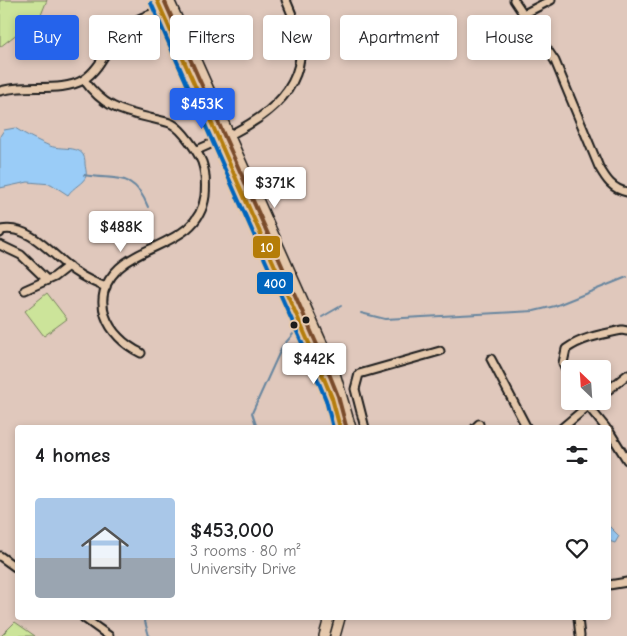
<!DOCTYPE html>
<meta charset="utf-8">
<style>
:root{--surface:#fff;--page:#f2f2f2;--text:#202124;--muted:#757577;--accent:#2563eb}
body{margin:0;font-family:"Comic Neue",sans-serif;background:var(--page);color:var(--text);height:100vh;display:flex;flex-direction:column;font-size:19px;white-space:nowrap}
*{box-sizing:border-box;margin:0}
p{font-size:16px;color:var(--muted)}
.icon{flex:none;width:28px;height:28px;fill:none;stroke:currentColor;stroke-width:2;stroke-linecap:round;stroke-linejoin:round}
.map{position:relative;flex:1;overflow:hidden}
.details{position:absolute;left:15px;top:425px;width:596px;height:195px;display:flex;flex-direction:column;background:var(--surface);border-radius:5px;box-shadow:0 2px 8px #0003}
.details>*{flex:none}
.guide{position:absolute;left:15px;top:15px;width:598px;height:45px;display:flex;gap:10px}
.needle{width:32px;rotate:335deg}
.buttons{position:absolute;left:561px;top:360px;display:grid;gap:10px}
.buttons a{display:grid;place-items:center;width:50px;height:50px;border-radius:5px;background:var(--surface);box-shadow:0 2px 8px #0003;font-size:25px}
.price{position:absolute;translate:-50% -42px;padding:0 11px;border-radius:5px;background:#fff;color:#222;font-size:16px;line-height:32px;filter:drop-shadow(0 1px 2px #0008)}
.price::after{content:'';position:absolute;left:50%;top:30px;width:15px;height:11px;margin-left:-8px;background:inherit;clip-path:polygon(0 0,100% 0,50% 100%)}
.price.current{background:var(--accent);color:#fff}
ul{padding:0;list-style:none}
li{display:flex;align-items:center;gap:15px;height:125px;padding:0 20px}
li span{display:grid;place-items:center;flex:none;width:140px;height:100px;border-radius:5px;color:#555}
li>.icon{margin-inline-start:auto}
span .icon{width:60px;height:60px;fill:#fffc;stroke-width:1}
li b{font-size:21px}
h2{display:flex;justify-content:space-between;align-items:center;height:60px;padding:0 20px;font-size:21px}
.chip{padding:0 18px;border-radius:5px;background:var(--surface);box-shadow:0 2px 8px #0003;font-size:18px;line-height:45px}
.chip.current{background:var(--accent);color:#fff}
.map>svg:first-child{display:block}
.green{fill:#cce49a;stroke:#74805b}
.water{fill:#9accf7;stroke:#68869f}
.lines{fill:none;stroke-linecap:round;stroke-linejoin:round}
.stream{stroke:#68869f;stroke-width:2}
.minor-casing{stroke:#1c1c1c;stroke-width:11}
.major-casing{stroke:#1c1c1c;stroke-width:12}
.minor{stroke:#e5c8ac;stroke-width:7}
.major{stroke:#e5c8ac;stroke-width:9}
.bus-1-casing{stroke:#e5c8ac;stroke-width:8}
.bus-2-casing{stroke:#e5c8ac;stroke-width:8}
.bus-3-casing{stroke:#e5c8ac;stroke-width:8}
.bus-1{stroke:#b57d08;stroke-width:4}
.bus-2{stroke:#0065bd;stroke-width:4}
.bus-3{stroke:#7a4b2a;stroke-width:4}
.bus-dot{fill:#1c1c1c;stroke:#e5c8ac;stroke-width:2}
.line-badge{stroke:#e5c8ac;stroke-width:2}
.badge-label{font-size:14px;text-anchor:middle;font-weight:bold;fill:#fff}
</style>
<div class="map">
<svg width="627" height="636" viewBox="0 0 627 636">
<rect width="100%" height="100%" fill="#e0c8bc"/>
<filter id="ink" filterUnits="userSpaceOnUse"><feTurbulence type="fractalNoise" baseFrequency=".02" numOctaves="2"/><feDisplacementMap in="SourceGraphic" scale="10" xChannelSelector="R" yChannelSelector="G"/><feConvolveMatrix kernelMatrix="1 2 1 2 8 2 1 2 1" color-interpolation-filters="sRGB"/></filter>
<g filter="url(#ink)">
<!-- green -->
<g class="green">
<path d="M0,0H47L41,15L0,47Z"/>
<path d="M47,293L67,319L44,336L25,311Z"/>
<path d="M15,622L35,636H1Z"/>
</g>
<!-- water -->
<g class="water">
<path d="M15,128C26,135 38,141 50,146C63,151 86,143 85,164C85,167 87,172 86,176C84,183 73,187 68,195L51,184L28,182L0,188V136L4,130Z"/>
<path d="M609,526L619,536L615,543L609,541Z"/>
</g>
<g class="lines">
<!-- stream -->
<g class="stream">
<path d="M84,175C116,181 133,170 148,207"/>
<path d="M361,313L385,319L534,311L555,306L627,277"/>
<path d="M322,317L341,306"/>
<path d="M257,428L252,413L282,347L294,333"/>
<path d="M144,618L149,636"/>
</g>
<!-- minor casing -->
<g class="minor-casing">
<g id="minor">
<path d="M514,0L555,61L599,167C606,179 612,189 627,192"/>
<path d="M524,14L551,0"/>
<path d="M84,80C103,106 119,111 150,118C157,120 166,121 172,124C182,129 198,152 202,162C206,173 206,184 205,196C199,242 147,242 119,268C87,298 107,337 141,353"/>
<path d="M0,91C24,83 62,93 83,80C99,70 106,51 116,37C128,22 144,16 162,10"/>
<path d="M197,150C243,130 307,102 300,40C298,26 291,13 286,0"/>
<path d="M0,233L1,230C30,224 53,256 74,271C84,278 95,283 106,287"/>
<path d="M0,245L21,255L47,280"/>
<path d="M25,290L54,277L68,266"/>
<path d="M491,359L527,428"/>
<path d="M570,377L563,363L566,349C583,337 603,334 622,330L627,331"/>
<path d="M602,395L627,375"/>
<path d="M584,401L606,428"/>
<path d="M365,428L355,389L359,374L440,351"/>
<path d="M475,428L479,424"/>
<path d="M562,428L594,401"/>
<path d="M609,431L627,460"/>
<path d="M0,556L18,569"/>
<path d="M609,585L627,582"/>
<path d="M84,618L109,636"/>
<path d="M578,618L580,636"/>
</g>
</g>
<!-- major casing -->
<g class="major-casing">
<g id="major">
<path d="M157,0L316,359L332,398L340,428"/>
<path d="M169,0L334,370L351,428"/>
<path d="M324,636L329,618"/>
<path d="M335,636L340,618"/>
</g>
</g>
<!-- minor -->
<use href="#minor" class="minor"/>
<!-- major -->
<use href="#major" class="major"/>
<!-- bus-1 casing -->
<g class="bus-1-casing">
<path id="bus-1" d="M157,0L316,359L332,398L340,428"/>
</g>
<!-- bus-2 casing -->
<g class="bus-2-casing">
<path id="bus-2" d="M151,3L310,361L326,400L333,428"/>
</g>
<!-- bus-3 casing -->
<g class="bus-3-casing">
<path id="bus-3" d="M164,0L322,356L338,396L346,426"/>
</g>
<!-- bus-1 -->
<use href="#bus-1" class="bus-1"/>
<!-- bus-2 -->
<use href="#bus-2" class="bus-2"/>
<!-- bus-3 -->
<use href="#bus-3" class="bus-3"/>
</g>
</g>
<!-- markers -->
<g class="bus-dot">
<circle cx="306" cy="320" r="4.5"/>
<circle cx="294" cy="325" r="4.5"/>
</g>
<g class="line-badge">
<rect x="252" y="235" width="29" height="24" rx="5" fill="#b57d08"/>
<rect x="256" y="271" width="38" height="24" rx="5" fill="#0065bd"/>
</g>
<g class="badge-label">
<text x="267" y="252">10</text>
<text x="275" y="288">400</text>
</g>
</svg>
<div class="buttons">
<a><svg class="needle" viewBox="-14 -14 28 28"><path d="M0-13l5 13h-10z" fill="#e53935"/><path d="M0 13l5-13h-10z" fill="#757577"/></svg></a>
</div>
<b class="price current" style="left:202px;top:130px">$453K</b>
<b class="price" style="left:275px;top:209px">$371K</b>
<b class="price" style="left:121px;top:253px">$488K</b>
<b class="price" style="left:314px;top:385px">$442K</b>
<div class="guide">
<a class="chip current">Buy</a>
<a class="chip">Rent</a>
<a class="chip">Filters</a>
<a class="chip">New</a>
<a class="chip">Apartment</a>
<a class="chip">House</a>
</div>
<section class="details">
<h2>4 homes<svg class="icon" aria-label="filters" viewBox="0 0 24 24"><path d="M4 7h16M4 17h16"/><circle cx="9" cy="7" r="2"/><circle cx="15" cy="17" r="2"/></svg></h2>
<ul>
<li><span style="background:linear-gradient(#a9c7e8 60%,#9aa5b1 0)"><svg class="icon" aria-label="home" viewBox="0 0 24 24"><path d="M3 11l9-7 9 7M6 9v11h12V9"/></svg></span><div><b>$453,000</b><p>3 rooms · 80 m²</p><p>University Drive</p></div><svg class="icon" aria-label="heart" viewBox="0 0 24 24"><path d="M12 20l-8-8c-3-5 5-10 8-4 3-6 11-1 8 4z"/></svg></li>
</ul>
</section>
</div>
